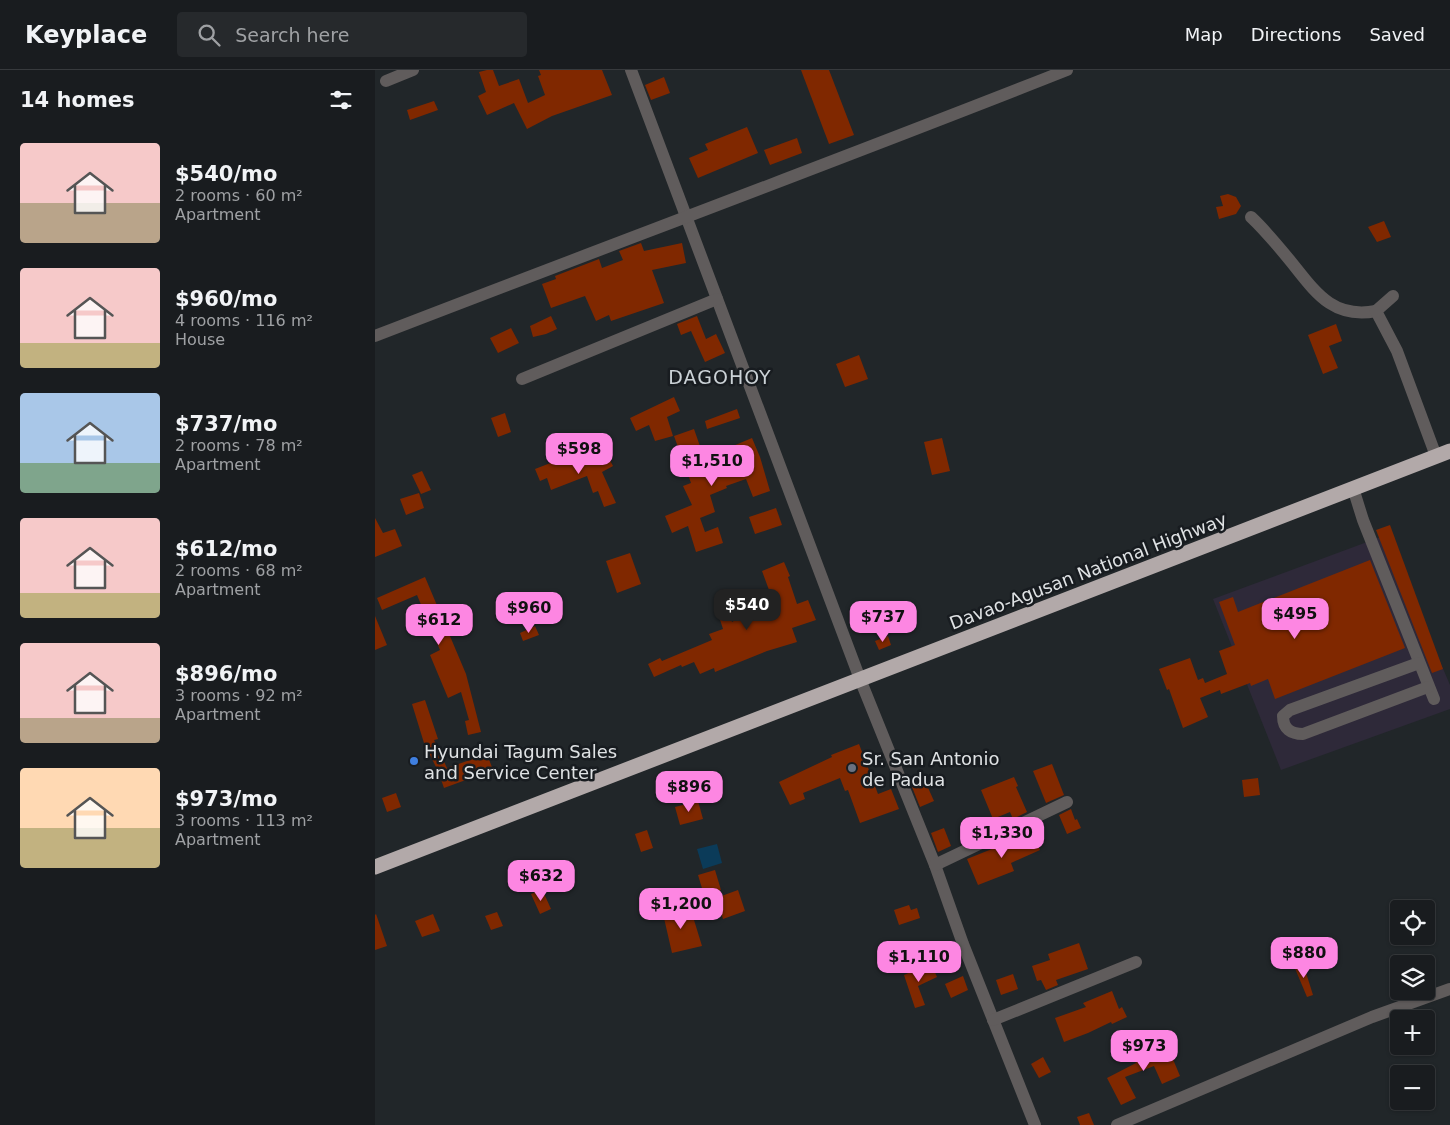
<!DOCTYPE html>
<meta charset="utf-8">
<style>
:root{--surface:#191c1f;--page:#26292c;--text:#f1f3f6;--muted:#9fa1a4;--line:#373a3d;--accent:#fd86e2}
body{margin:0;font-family:"DejaVu Sans",sans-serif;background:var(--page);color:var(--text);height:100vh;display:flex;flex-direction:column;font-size:19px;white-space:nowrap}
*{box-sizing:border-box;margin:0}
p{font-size:16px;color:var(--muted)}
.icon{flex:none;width:28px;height:28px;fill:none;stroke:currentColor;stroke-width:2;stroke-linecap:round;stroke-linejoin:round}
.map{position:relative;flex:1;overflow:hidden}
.details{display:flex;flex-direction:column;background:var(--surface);width:375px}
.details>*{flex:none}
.tools{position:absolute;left:1015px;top:830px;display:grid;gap:10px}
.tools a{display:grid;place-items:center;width:45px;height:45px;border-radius:5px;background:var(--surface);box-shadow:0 1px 4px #0004,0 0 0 1px var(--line);font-size:25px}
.price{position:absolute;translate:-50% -42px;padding:0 11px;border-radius:10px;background:var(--accent);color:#111;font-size:16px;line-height:32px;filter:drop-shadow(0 1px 2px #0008)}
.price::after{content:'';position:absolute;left:50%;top:30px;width:15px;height:11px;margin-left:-8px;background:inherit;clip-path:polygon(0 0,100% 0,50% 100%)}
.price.current{background:#222;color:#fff}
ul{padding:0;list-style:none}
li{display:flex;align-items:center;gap:15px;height:125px;padding:0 20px}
li span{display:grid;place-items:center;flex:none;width:140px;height:100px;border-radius:5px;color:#555}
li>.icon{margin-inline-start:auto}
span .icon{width:60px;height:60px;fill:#fffc;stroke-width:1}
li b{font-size:21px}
h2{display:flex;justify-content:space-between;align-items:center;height:60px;padding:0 20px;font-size:21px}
header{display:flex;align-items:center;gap:30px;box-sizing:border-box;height:70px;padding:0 25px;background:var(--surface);border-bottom:1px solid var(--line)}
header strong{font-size:24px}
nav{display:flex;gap:28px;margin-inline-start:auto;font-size:18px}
.search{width:350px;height:45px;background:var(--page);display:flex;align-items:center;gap:12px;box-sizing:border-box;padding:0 18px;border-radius:5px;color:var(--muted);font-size:19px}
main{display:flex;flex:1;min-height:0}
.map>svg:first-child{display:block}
.commercial{fill:#2e2939}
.green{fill:#0b3b59}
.building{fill:#802800}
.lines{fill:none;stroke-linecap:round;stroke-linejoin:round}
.minor{stroke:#605c5c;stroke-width:12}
.highway{stroke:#b2a9a9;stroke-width:15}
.shop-dot{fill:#3f7fe0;stroke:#181c20;stroke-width:2}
.worship-dot{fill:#6b7280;stroke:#181c20;stroke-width:2}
.labels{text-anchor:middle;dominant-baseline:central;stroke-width:5;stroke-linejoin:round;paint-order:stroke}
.street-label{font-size:18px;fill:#dfe2e4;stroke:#181c20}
.poi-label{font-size:18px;fill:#dfe2e4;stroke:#181c20;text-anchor:start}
.neighbourhood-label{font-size:19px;letter-spacing:1px;fill:#cbd2d6;stroke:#181c20}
</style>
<header>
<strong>Keyplace</strong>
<div class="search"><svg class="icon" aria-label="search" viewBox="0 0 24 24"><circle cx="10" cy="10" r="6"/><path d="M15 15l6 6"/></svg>Search here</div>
<nav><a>Map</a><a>Directions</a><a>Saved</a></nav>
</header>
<main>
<section class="details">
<h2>14 homes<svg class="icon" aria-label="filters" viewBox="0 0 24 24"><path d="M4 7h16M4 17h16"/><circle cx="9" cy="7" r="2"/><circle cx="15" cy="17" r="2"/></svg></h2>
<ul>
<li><span style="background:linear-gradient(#f6c9c9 60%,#b9a48a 0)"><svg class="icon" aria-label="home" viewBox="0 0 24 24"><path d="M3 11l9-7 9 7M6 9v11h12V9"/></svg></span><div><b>$540/mo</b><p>2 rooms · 60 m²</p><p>Apartment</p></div></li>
<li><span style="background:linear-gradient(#f6c9c9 75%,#c2b280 0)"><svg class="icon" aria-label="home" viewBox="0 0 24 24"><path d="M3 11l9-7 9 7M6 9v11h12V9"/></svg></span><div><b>$960/mo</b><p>4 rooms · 116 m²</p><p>House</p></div></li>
<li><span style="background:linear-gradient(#a9c7e8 70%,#7fa58c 0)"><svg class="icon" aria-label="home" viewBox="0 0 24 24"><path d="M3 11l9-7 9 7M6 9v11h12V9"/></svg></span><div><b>$737/mo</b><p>2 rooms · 78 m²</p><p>Apartment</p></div></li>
<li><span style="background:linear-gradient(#f6c9c9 75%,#c2b280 0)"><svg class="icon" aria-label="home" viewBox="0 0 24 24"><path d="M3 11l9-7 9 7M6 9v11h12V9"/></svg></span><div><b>$612/mo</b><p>2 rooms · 68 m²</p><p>Apartment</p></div></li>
<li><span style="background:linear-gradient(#f6c9c9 75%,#b9a48a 0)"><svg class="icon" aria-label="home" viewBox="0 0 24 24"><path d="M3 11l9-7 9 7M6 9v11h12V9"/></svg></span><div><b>$896/mo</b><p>3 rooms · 92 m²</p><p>Apartment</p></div></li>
<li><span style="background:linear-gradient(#ffd9b3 60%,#c2b280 0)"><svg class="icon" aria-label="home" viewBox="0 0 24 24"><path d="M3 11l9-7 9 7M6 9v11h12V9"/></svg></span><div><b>$973/mo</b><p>3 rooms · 113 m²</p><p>Apartment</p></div></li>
</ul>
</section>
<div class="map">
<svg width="1075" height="1055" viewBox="0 0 1075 1055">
<rect width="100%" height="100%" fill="#212629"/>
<!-- commercial -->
<path class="commercial" d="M1011,465L1075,615V639L906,700L838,529Z"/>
<!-- green -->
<path class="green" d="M342,774L347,793L328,799L322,779Z"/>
<!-- building -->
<g class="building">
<path d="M112,0H118L124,16L144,9L153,33L170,25L163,6L166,5L164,0H227L237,25L177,46L152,59L139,33L112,45L103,26L111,22L104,2Z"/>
<path d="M426,0H454L479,65L454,74Z"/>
<path d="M289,7L295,23L276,30L270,15Z"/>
<path d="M59,31L63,40L35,50L32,40Z"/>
<path d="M372,57L383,83L323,108L314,88L333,80L330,74Z"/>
<path d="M422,68L427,83L395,95L389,80Z"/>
<path d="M853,124L861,127L866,136L861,144L844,149L841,137L848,136L845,126Z"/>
<path d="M1009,151L1016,167L1002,172L993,157Z"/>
<path d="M266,173L269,181L307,173L311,193L277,200L289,233L236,251L234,245L221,251L210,226L176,238L167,214L181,209L180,206L224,189L227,198L248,190L244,181Z"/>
<path d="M176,246L182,259L171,264L158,267L155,256Z"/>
<path d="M322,246L331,269L341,264L350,283L330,292L316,261L306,265L302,254Z"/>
<path d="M961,254L967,271L954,276L963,298L948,304L933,265Z"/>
<path d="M136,258L144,273L123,283L115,268Z"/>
<path d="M484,285L493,309L470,317L461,294Z"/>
<path d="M299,327L305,341L292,347L298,366L280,371L274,355L261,361L255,348Z"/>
<path d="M362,339L365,348L332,359L330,351Z"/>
<path d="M130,343L136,362L123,367L116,348Z"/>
<path d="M319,359L335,405L367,395L358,376L377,368L385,387L395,421L378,427L371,409L351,416L352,418L335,425L340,442L325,448L330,462L343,457L348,473L321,482L313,456L297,463L290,446L317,435L308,416L316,413L299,366Z"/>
<path d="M567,368L575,401L557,405L549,372Z"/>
<path d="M231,383L238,396L227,402L241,433L229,437L223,421L218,423L212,406L176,420L172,408L165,411L160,399L196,385L201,398Z"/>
<path d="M47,401L56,420L46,424L37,405Z"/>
<path d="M44,423L49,438L31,445L25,429Z"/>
<path d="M401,438L407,455L380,464L374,447Z"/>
<path d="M0,448L8,463L20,459L27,476L0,487Z"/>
<path d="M1015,455L1068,599L1057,603L1001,460Z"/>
<path d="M255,483L266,514L242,523L231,491Z"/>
<path d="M995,490L1030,578L900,629L893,609L876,616L875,613L846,624L845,620L825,628L833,647L808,658L794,619L792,620L784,599L815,588L823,610L828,608L830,613L852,604L844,581L860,575L844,532L858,527L863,542Z"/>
<path d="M409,492L415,506L413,507L422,534L433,530L441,550L417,558L422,572L392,581L340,602L339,598L325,604L319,592L307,597L306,595L279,607L273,594L285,588L287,591L337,570L334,564L348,559L341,537L352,534L357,552L374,542L377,548L401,539L387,501Z"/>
<path d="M50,507L91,604L106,662L93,665L90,651L94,650L86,622L73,628L55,585L65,580L42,525L7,540L2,528Z"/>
<path d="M0,546L12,575L0,580Z"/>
<path d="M160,556L164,565L148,571L145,563Z"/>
<path d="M513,566L516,575L504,580L500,571Z"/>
<path d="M50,630L63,669L59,670L72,698L112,684L118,700L69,718L63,701L49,673L37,634Z"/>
<path d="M484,674L503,724L516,719L524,739L485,753L473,720L470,721L465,708L428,723L430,729L415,735L404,712L457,687L456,685Z"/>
<path d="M677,694L689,725L671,733L658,701Z"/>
<path d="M639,707L643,716L641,717L652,742L638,749L635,742L618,749L606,720Z"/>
<path d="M883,708L885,725L869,727L867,710Z"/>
<path d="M550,711L559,731L545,737L537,717Z"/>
<path d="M21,723L26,737L12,742L7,728Z"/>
<path d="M323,731L328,749L305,755L300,737Z"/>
<path d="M696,739L700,750L702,749L706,758L692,764L684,745Z"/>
<path d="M569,758L576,776L563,782L556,763Z"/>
<path d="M272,760L278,778L266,782L260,764Z"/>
<path d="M657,763L665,780L636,793L639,801L603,815L592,789Z"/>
<path d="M340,800L346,820L329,825L323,805Z"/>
<path d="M167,819L176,839L165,844L156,824Z"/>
<path d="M363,820L370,841L348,849L341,828Z"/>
<path d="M534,835L536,840L542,838L545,848L524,855L519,840Z"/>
<path d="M298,836L300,845L319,840L321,849L319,850L327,876L297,883L289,848H287L284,839Z"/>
<path d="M122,842L128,856L116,860L110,846Z"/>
<path d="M1,844L12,876L0,880V845Z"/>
<path d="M58,844L65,861L47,867L40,851Z"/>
<path d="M704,873L713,899L681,910L683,915L671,920L666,910L662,911L657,896L675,890L673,884Z"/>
<path d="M556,893L562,907L543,916L550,935L540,938L529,905Z"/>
<path d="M928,893L938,925L932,927L919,896Z"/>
<path d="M638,904L643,919L626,925L621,910Z"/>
<path d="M588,906L593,920L576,928L570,914Z"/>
<path d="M737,921L744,939L747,937L752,947L737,954L736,952L713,963L689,972L680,948L711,937L708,933Z"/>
<path d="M792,975L805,1006L787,1014L779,996L750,1007L761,1028L746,1035L732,1008L761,993L759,988Z"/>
<path d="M668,987L676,1002L664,1008L656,994Z"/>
<path d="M714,1043L719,1055H705L702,1047Z"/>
</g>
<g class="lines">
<!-- minor -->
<g class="minor">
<path d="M256,0L485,609L560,795L588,874L660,1055"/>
<path d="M11,11L38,0"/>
<path d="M876,147C891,161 904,177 917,193C941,223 958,249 1001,241"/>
<path d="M1018,226L1001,241L1022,281L1061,386"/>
<path d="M0,266C230,177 462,91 692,0"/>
<path d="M147,309L342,229"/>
<path d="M978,418L988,450L1059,629"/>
<path d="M1044,593L915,640L908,646C908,659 916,664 928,664L1053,617"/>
<path d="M560,795L692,732"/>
<path d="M618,950L761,892"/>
<path d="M742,1055L997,947L1075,919"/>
</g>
<!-- highway -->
<path class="highway" d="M0,797L1075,381"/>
</g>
<!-- markers -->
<circle class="shop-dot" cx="39" cy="691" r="5"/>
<circle class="worship-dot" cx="477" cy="698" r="5"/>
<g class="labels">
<!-- street labels -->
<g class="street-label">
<text transform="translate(713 501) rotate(-21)">Davao-Agusan National Highway</text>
</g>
<!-- poi labels -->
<g class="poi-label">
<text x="49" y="681">Hyundai Tagum Sales<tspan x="49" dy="21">and Service Center</tspan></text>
<text x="487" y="688">Sr. San Antonio<tspan x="487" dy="21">de Padua</tspan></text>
</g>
<!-- neighbourhood labels -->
<g class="neighbourhood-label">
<text x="345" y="307">DAGOHOY</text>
</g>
</g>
</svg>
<div class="tools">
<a><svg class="icon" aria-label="locate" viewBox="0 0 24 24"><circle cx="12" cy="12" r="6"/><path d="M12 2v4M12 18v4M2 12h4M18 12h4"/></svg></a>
<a><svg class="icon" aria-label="layers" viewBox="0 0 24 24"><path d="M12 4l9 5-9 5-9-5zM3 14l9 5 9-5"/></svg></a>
<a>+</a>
<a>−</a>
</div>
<b class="price" style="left:204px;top:405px">$598</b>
<b class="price" style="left:337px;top:417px">$1,510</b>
<b class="price current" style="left:372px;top:561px">$540</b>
<b class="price" style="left:154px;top:564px">$960</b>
<b class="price" style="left:920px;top:570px">$495</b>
<b class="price" style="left:508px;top:573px">$737</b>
<b class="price" style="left:64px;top:576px">$612</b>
<b class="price" style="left:314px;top:743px">$896</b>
<b class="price" style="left:627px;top:789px">$1,330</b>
<b class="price" style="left:166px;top:832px">$632</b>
<b class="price" style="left:306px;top:860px">$1,200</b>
<b class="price" style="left:929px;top:909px">$880</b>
<b class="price" style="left:544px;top:913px">$1,110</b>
<b class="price" style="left:769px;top:1002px">$973</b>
</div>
</main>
